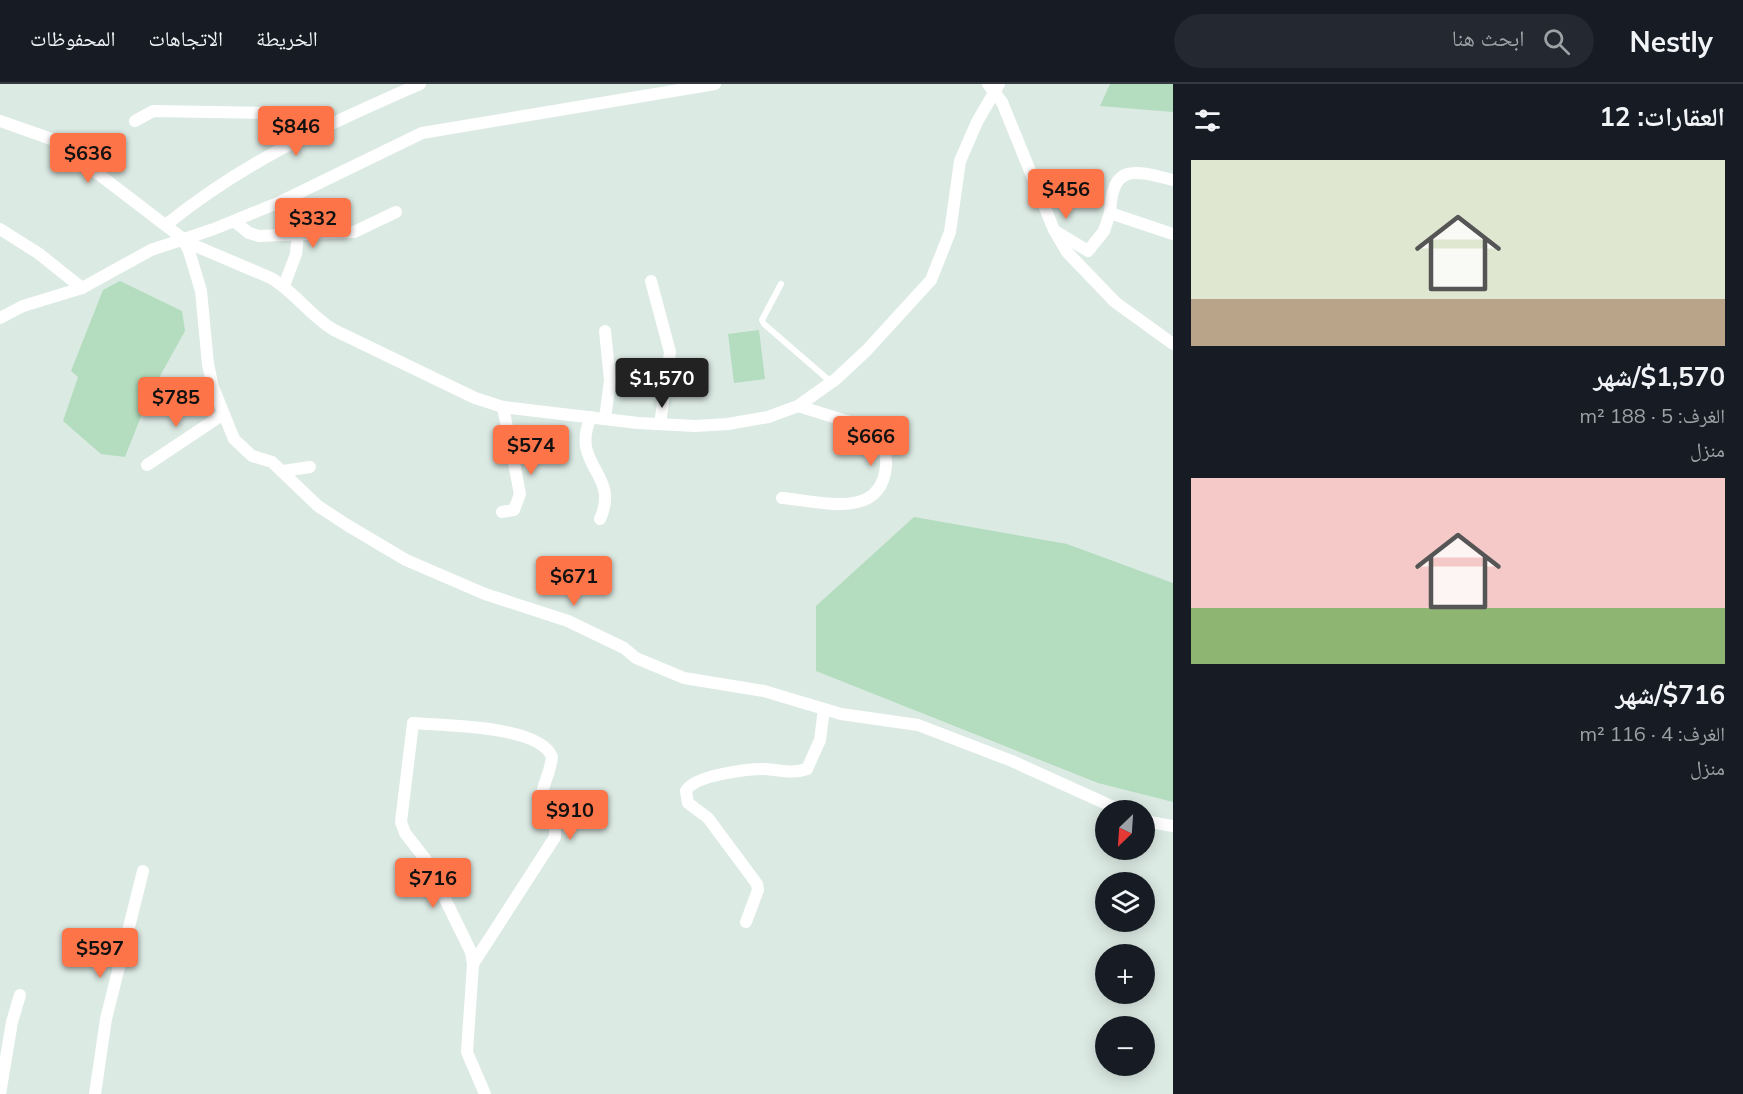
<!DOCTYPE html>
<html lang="ar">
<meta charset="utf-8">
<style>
:root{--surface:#171b24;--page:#242831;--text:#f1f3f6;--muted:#9ea1a6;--line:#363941;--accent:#fc7448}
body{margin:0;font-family:Mulish,"Noto Naskh Arabic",sans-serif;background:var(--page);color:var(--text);direction:rtl;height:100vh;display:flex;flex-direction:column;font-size:22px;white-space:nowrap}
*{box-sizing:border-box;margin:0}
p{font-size:20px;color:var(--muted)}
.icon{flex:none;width:33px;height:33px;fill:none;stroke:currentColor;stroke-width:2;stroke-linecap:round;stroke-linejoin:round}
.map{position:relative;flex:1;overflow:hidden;direction:ltr}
.details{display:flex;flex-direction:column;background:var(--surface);width:570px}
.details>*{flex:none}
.needle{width:39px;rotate:205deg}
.buttons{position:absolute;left:1095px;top:716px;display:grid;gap:12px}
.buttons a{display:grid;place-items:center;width:60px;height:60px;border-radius:50%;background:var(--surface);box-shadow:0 3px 15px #0003;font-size:30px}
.price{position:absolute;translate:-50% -51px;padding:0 14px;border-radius:6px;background:var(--accent);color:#111;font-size:20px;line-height:39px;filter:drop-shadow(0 2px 3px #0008)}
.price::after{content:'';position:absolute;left:50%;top:36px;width:18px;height:14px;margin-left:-9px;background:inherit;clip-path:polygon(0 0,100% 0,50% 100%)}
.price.current{background:#222;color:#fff}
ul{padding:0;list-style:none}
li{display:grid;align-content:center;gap:12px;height:318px;padding:0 18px}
li span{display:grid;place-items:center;height:186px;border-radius:0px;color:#555}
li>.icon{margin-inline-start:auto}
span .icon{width:108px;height:108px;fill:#fffc;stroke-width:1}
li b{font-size:26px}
h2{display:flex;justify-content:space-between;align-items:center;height:72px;padding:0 18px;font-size:26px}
header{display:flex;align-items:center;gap:36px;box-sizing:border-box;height:84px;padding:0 30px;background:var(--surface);border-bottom:2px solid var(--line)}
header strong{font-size:28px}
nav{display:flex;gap:33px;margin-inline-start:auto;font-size:21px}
.search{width:420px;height:54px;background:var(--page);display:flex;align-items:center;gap:15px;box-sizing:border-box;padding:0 21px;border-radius:33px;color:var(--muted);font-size:22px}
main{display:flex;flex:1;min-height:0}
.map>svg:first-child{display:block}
.green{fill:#b3ddbe}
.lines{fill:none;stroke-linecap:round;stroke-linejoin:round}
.service{stroke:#fff;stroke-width:6}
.minor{stroke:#fff;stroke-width:12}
</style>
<header>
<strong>Nestly</strong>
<div class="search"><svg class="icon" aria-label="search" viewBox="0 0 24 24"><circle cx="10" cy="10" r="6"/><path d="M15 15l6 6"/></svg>ابحث هنا</div>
<nav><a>الخريطة</a><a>الاتجاهات</a><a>المحفوظات</a></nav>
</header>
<main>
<section class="details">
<h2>العقارات: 12<svg class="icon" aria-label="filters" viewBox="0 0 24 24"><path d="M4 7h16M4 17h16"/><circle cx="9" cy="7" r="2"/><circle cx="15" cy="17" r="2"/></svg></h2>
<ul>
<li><span style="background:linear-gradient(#dfe7d0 75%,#b9a48a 0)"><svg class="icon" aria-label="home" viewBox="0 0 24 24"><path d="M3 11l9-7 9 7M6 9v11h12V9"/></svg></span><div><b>$1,570/شهر</b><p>الغرف: 5 · 188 m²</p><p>منزل</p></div></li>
<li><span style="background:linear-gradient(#f6c9c9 70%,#8fb573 0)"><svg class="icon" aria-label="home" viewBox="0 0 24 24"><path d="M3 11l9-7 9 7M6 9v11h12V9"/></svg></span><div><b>$716/شهر</b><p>الغرف: 4 · 116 m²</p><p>منزل</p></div></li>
</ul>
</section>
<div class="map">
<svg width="1173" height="1010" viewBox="0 0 1173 1010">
<rect width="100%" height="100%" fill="#dceae4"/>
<!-- green -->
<g class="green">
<path d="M1110,0H1173V28L1100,22Z"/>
<path d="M120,197L182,227L185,247L149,312L125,373L101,370L63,337L78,293L71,287L103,206Z"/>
<path d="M759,246L765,295L734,299L728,250Z"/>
<path d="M914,433L1067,460L1173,499V718L1098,699L816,587V522Z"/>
</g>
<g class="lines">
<!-- service -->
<path class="service" d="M781,200L762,236L764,240L831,298"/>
<!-- minor -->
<g class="minor">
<path d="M988,0L1002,18L1054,146L1067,168L1115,218L1173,260"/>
<path d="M0,37L54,56L182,154L189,167L201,207L208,280L213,303L234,355L252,372L272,378L318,422L347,441L406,476L485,510L568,537L624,564L636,574L684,594L764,607L841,630L918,641L1012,677L1120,726"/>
<path d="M135,37L153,27L264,29L291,31L318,44"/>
<path d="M1110,129C1112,79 1134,86 1173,96"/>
<path d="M234,137L249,149L259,152L354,148L396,128"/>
<path d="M167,140C249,74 325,42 420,0"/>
<path d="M0,145L38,169L82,204"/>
<path d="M1057,148L1088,167L1104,147L1110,129L1173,150"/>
<path d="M184,157L271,194C295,208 310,232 334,246L475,314L503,323L638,339L695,342L728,340L768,333L798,322L836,295L867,266L931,196L950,148L960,77L977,38L999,0"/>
<path d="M651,197L670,268L660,340"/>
<path d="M284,202L296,170L298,150"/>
<path d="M0,234L23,222L82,204L151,166L214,145L280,118L422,49L715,0"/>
<path d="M605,247L610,296L605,335"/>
<path d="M591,333C569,382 621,389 600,435"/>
<path d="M147,381L222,331"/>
<path d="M283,387L310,383"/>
<path d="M782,414C821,417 881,437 886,382C887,365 880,352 866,343L798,322"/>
<path d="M502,428L514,426L520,410L503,323"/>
<path d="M1144,737L1173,742"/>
<path d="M746,838L758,806L757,800L708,734L688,719L686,707C694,691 748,685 765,685C780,686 793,690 807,685L820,656L824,625"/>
<path d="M473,880L555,753V739C529,713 548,704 552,673C540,641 444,642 413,639L401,738L405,749L426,776L471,868L473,880L467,968L485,1010"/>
<path d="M0,1010L12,938L20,911"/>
<path d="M95,1010L106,935L143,787"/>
</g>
</g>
</svg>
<div class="buttons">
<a><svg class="needle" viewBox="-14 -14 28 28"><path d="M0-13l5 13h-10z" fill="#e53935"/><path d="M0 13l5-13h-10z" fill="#9ea1a6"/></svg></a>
<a><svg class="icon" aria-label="layers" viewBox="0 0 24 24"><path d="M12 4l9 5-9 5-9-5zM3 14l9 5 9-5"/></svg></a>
<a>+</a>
<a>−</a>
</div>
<b class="price" style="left:296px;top:73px">$846</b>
<b class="price" style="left:88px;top:100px">$636</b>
<b class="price" style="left:1066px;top:136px">$456</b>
<b class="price" style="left:313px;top:165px">$332</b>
<b class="price current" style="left:662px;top:325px">$1,570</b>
<b class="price" style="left:176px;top:344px">$785</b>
<b class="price" style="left:871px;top:383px">$666</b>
<b class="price" style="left:531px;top:392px">$574</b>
<b class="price" style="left:574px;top:523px">$671</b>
<b class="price" style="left:570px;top:757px">$910</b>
<b class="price" style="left:433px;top:825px">$716</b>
<b class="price" style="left:100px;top:895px">$597</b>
</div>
</main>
